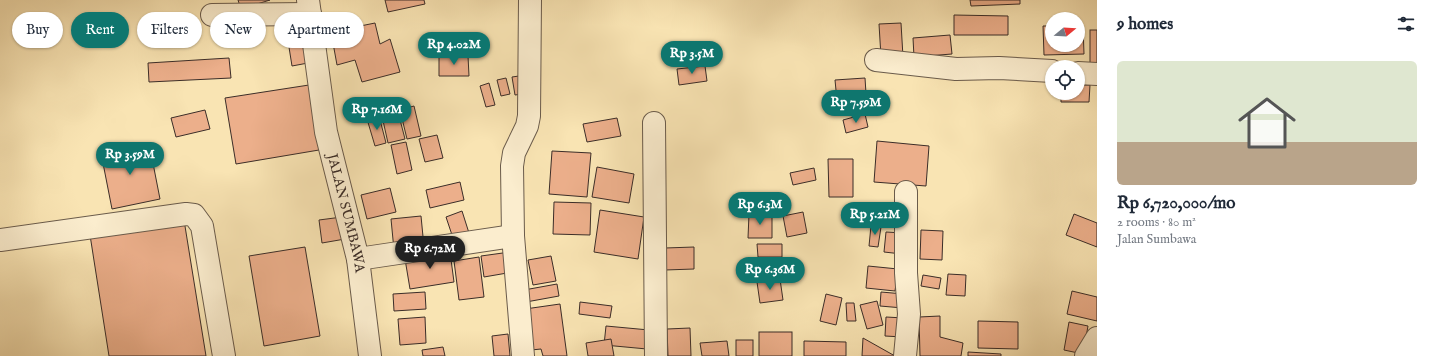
<!DOCTYPE html>
<meta charset="utf-8">
<style>
:root{--surface:#fff;--page:#f2f2f3;--text:#1f2937;--muted:#747a83;--accent:#0f766e}
body{margin:0;font-family:"IM FELL English",serif;background:var(--page);color:var(--text);height:100vh;display:flex;flex-direction:column;font-size:15px;white-space:nowrap}
*{box-sizing:border-box;margin:0}
p{font-size:13px;color:var(--muted)}
.icon{flex:none;width:22px;height:22px;fill:none;stroke:currentColor;stroke-width:2;stroke-linecap:round;stroke-linejoin:round}
.map{position:relative;flex:1;overflow:hidden}
.panel{display:flex;flex-direction:column;background:var(--surface);width:340px}
.panel>*{flex:none}
.top-card{position:absolute;left:12px;top:12px;width:380px;height:36px;display:flex;gap:8px}
.needle{width:26px;rotate:72deg}
.controls{position:absolute;left:1045px;top:12px;display:grid;gap:8px}
.controls a{display:grid;place-items:center;width:40px;height:40px;border-radius:50%;background:var(--surface);box-shadow:0 1px 3px #0004;font-size:20px}
.price{position:absolute;translate:-50% -34px;padding:0 9px;border-radius:14px;background:var(--accent);color:#fff;font-size:13px;line-height:26px;filter:drop-shadow(0 1px 2px #0008)}
.price::after{content:'';position:absolute;left:50%;top:24px;width:12px;height:9px;margin-left:-6px;background:inherit;clip-path:polygon(0 0,100% 0,50% 100%)}
.price.selected{background:#222;color:#fff}
ul{padding:0;list-style:none}
li{display:grid;align-content:center;gap:8px;height:212px;padding:0 20px}
li span{display:grid;place-items:center;height:124px;border-radius:6px;color:#555}
li>.icon{margin-inline-start:auto}
span .icon{width:72px;height:72px;fill:#fffc;stroke-width:1}
li b{font-size:17px}
h2{display:flex;justify-content:space-between;align-items:center;height:48px;padding:0 20px;font-size:17px}
.chip{padding:0 14px;border-radius:18px;background:var(--surface);box-shadow:0 1px 3px #0004;font-size:14px;line-height:36px}
.chip.selected{background:var(--accent);color:#fff}
main{display:flex;flex:1;min-height:0}
.map>svg:first-child{display:block}
.building{fill:#ecaf8b;stroke:#3b2d28}
.lines{fill:none;stroke-linecap:round;stroke-linejoin:round}
.minor-casing{stroke:#6a5b4b;stroke-width:24}
.minor{stroke:#fbedce;stroke-width:22}
.labels{text-anchor:middle;dominant-baseline:central;stroke-width:3;stroke-linejoin:round;paint-order:stroke}
.street-label{font-size:14px;fill:#3b2d28;stroke:#fbedce}
</style>
<main>
<div class="map">
<svg width="1097" height="356" viewBox="0 0 1097 356">
<rect width="100%" height="100%" fill="#f9e4b3"/>
<filter id="stains"><feTurbulence type="fractalNoise" baseFrequency=".005" numOctaves="4"/><feColorMatrix values="0 0 0 0 .2 0 0 0 0 .09 0 0 0 0 .02 0 0 0 .5 -.17"/></filter>
<radialGradient id="worn" r=".72"><stop offset=".6" stop-color="#630" stop-opacity="0"/><stop offset="1" stop-color="#630" stop-opacity=".3"/></radialGradient>
<!-- building -->
<g class="building">
<path d="M238,0H270L241,9Z"/>
<path d="M385,0H424L425,4L388,12Z"/>
<path d="M970,0H1020V4L971,6Z"/>
<path d="M954,15L1008,16V35H954Z"/>
<path d="M375,23L380,44L390,39L400,72L362,82L355,60L337,65L331,32Z"/>
<path d="M901,23L903,57H881L879,24Z"/>
<path d="M1043,26H1052V45H1078V26H1083L1084,54L1044,55Z"/>
<rect x="1090" y="30" width="7" height="33"/>
<path d="M950,35L952,54L914,57L913,38Z"/>
<path d="M304,39L308,63L292,66L288,41Z"/>
<path d="M468,56L469,76H439V57Z"/>
<path d="M229,58L231,78L149,82L148,63Z"/>
<path d="M705,66L707,81L679,85L677,69Z"/>
<path d="M519,76L522,94L515,95L512,77Z"/>
<path d="M506,78L510,94L501,96L497,80Z"/>
<path d="M865,78L867,109L838,111L835,80Z"/>
<path d="M489,83L495,105L486,107L480,86Z"/>
<path d="M309,85L319,150L236,164L225,98Z"/>
<path d="M1078,85H1090L1089,102H1061V93H1078Z"/>
<path d="M414,106L421,136L407,139L400,110Z"/>
<path d="M205,110L210,129L176,137L171,118Z"/>
<path d="M398,112L405,139L388,143L382,116Z"/>
<path d="M865,114L868,127L846,133L843,120Z"/>
<path d="M379,116L386,143L375,146L367,119Z"/>
<path d="M617,118L621,136L587,142L583,124Z"/>
<path d="M437,135L443,158L425,162L419,139Z"/>
<path d="M877,141L929,146L926,186L874,182Z"/>
<path d="M406,142L412,170L397,174L391,145Z"/>
<path d="M149,143L160,199L112,209L101,153Z"/>
<path d="M552,151L591,153L587,197L549,194Z"/>
<path d="M828,159H853V197H829Z"/>
<path d="M597,167L634,174L629,203L592,197Z"/>
<path d="M814,168L816,180L793,185L790,173Z"/>
<path d="M460,182L464,200L430,208L426,190Z"/>
<path d="M390,188L396,212L367,219L361,195Z"/>
<path d="M759,193L786,195L785,211L759,210Z"/>
<path d="M554,202L591,203L590,235L553,234Z"/>
<path d="M600,210L644,217L638,259L594,252Z"/>
<path d="M462,211L469,233L453,238L446,217Z"/>
<path d="M803,212L807,233L787,237L783,216Z"/>
<path d="M749,214L772,215V238H748Z"/>
<path d="M1074,214L1097,223V247L1066,235Z"/>
<path d="M421,216L424,247L394,250L391,219Z"/>
<path d="M342,217L345,239L322,243L319,220Z"/>
<path d="M184,220L206,356H109L90,235Z"/>
<path d="M871,226L881,227L878,247L869,246Z"/>
<path d="M921,230L943,231L942,260L920,259Z"/>
<path d="M886,232L904,233L902,254L884,252Z"/>
<path d="M757,244H782V257H758Z"/>
<path d="M305,247L320,336L264,346L249,256Z"/>
<path d="M694,247V269L665,270V248Z"/>
<path d="M450,252L454,282L410,289L405,259Z"/>
<path d="M510,252L513,272L484,277L481,256Z"/>
<path d="M551,256L556,281L533,285L528,260Z"/>
<path d="M479,257L484,297L459,300L454,261Z"/>
<path d="M868,266L898,269L895,291L866,288Z"/>
<path d="M948,274L966,275L965,296L946,295Z"/>
<path d="M923,275L941,278L939,289L921,286Z"/>
<path d="M780,279L783,300L760,303L757,282Z"/>
<path d="M557,284L559,296L526,302L524,290Z"/>
<path d="M1072,291L1097,297V321L1067,314Z"/>
<path d="M425,292L426,309L394,311L393,294Z"/>
<path d="M881,292L904,294L903,308L880,306Z"/>
<path d="M826,294L842,298L836,325L820,321Z"/>
<path d="M877,301L883,325L867,329L860,305Z"/>
<path d="M580,302L612,306L610,318L579,314Z"/>
<path d="M846,303H854L856,321H847Z"/>
<path d="M560,304L567,356H543L541,349L531,350L525,309Z"/>
<path d="M940,316V337L963,343L961,356H920L919,317Z"/>
<path d="M425,317L426,343L400,345L398,319Z"/>
<path d="M886,317L904,318L903,337L885,336Z"/>
<path d="M978,321L1018,322V349L978,348Z"/>
<path d="M1069,322L1088,326L1083,354L1064,350Z"/>
<path d="M606,326L649,330L647,349L604,345Z"/>
<path d="M690,328L691,356H668L667,329Z"/>
<rect x="759" y="332" width="33" height="24"/>
<path d="M508,334L510,356H494L492,336Z"/>
<path d="M863,338L895,356H862Z"/>
<path d="M611,339L614,356H588L586,343Z"/>
<rect x="736" y="340" width="17" height="16"/>
<path d="M727,341L729,356H702L700,343Z"/>
<path d="M804,341L846,342V356H804Z"/>
<path d="M443,347L445,356H423L422,350Z"/>
<path d="M968,352L1001,354V356H968Z"/>
</g>
<g class="lines">
<!-- minor casing -->
<g class="minor-casing">
<g id="minor">
<path id="s1" d="M308,0L326,132L358,259L370,356"/>
<path d="M212,15L310,14"/>
<path d="M876,60L956,69L999,68L1052,71"/>
<path d="M1078,73L1097,74"/>
<path d="M654,123L656,356"/>
<path d="M0,240L186,214L194,215L202,226L224,356"/>
<path d="M358,259L513,236"/>
<path d="M523,356L513,236L512,166L514,153L527,126L529,116L530,0"/>
<path d="M905,356L909,314L906,273V192"/>
<path d="M1086,356L1097,338"/>
</g>
</g>
<!-- minor -->
<use href="#minor" class="minor"/>
</g>
<g class="labels">
<!-- street labels -->
<g class="street-label">
<text stroke="none"><textPath href="#s1" startOffset="217">JALAN SUMBAWA</textPath></text>
</g>
</g>
<rect width="100%" height="100%" filter="url(#stains)"/>
<rect width="100%" height="100%" fill="url(#worn)"/>
</svg>
<div class="controls">
<a><svg class="needle" viewBox="-14 -14 28 28"><path d="M0-13l5 13h-10z" fill="#e53935"/><path d="M0 13l5-13h-10z" fill="#747a83"/></svg></a>
<a><svg class="icon" aria-label="locate" viewBox="0 0 24 24"><circle cx="12" cy="12" r="6"/><path d="M12 2v4M12 18v4M2 12h4M18 12h4"/></svg></a>
</div>
<b class="price" style="left:454px;top:66px">Rp 4.02M</b>
<b class="price" style="left:692px;top:75px">Rp 3.5M</b>
<b class="price" style="left:856px;top:124px">Rp 7.59M</b>
<b class="price" style="left:377px;top:131px">Rp 7.16M</b>
<b class="price" style="left:130px;top:176px">Rp 3.59M</b>
<b class="price" style="left:760px;top:226px">Rp 6.3M</b>
<b class="price" style="left:875px;top:236px">Rp 5.21M</b>
<b class="price selected" style="left:430px;top:270px">Rp 6.72M</b>
<b class="price" style="left:770px;top:291px">Rp 6.36M</b>
<div class="top-card">
<a class="chip">Buy</a>
<a class="chip selected">Rent</a>
<a class="chip">Filters</a>
<a class="chip">New</a>
<a class="chip">Apartment</a>
</div>
</div>
<section class="panel">
<h2>9 homes<svg class="icon" aria-label="filters" viewBox="0 0 24 24"><path d="M4 7h16M4 17h16"/><circle cx="9" cy="7" r="2"/><circle cx="15" cy="17" r="2"/></svg></h2>
<ul>
<li><span style="background:linear-gradient(#dfe7d0 65%,#b9a48a 0)"><svg class="icon" aria-label="home" viewBox="0 0 24 24"><path d="M3 11l9-7 9 7M6 9v11h12V9"/></svg></span><div><b>Rp 6,720,000/mo</b><p>2 rooms · 80 m²</p><p>Jalan Sumbawa</p></div></li>
</ul>
</section>
</main>
